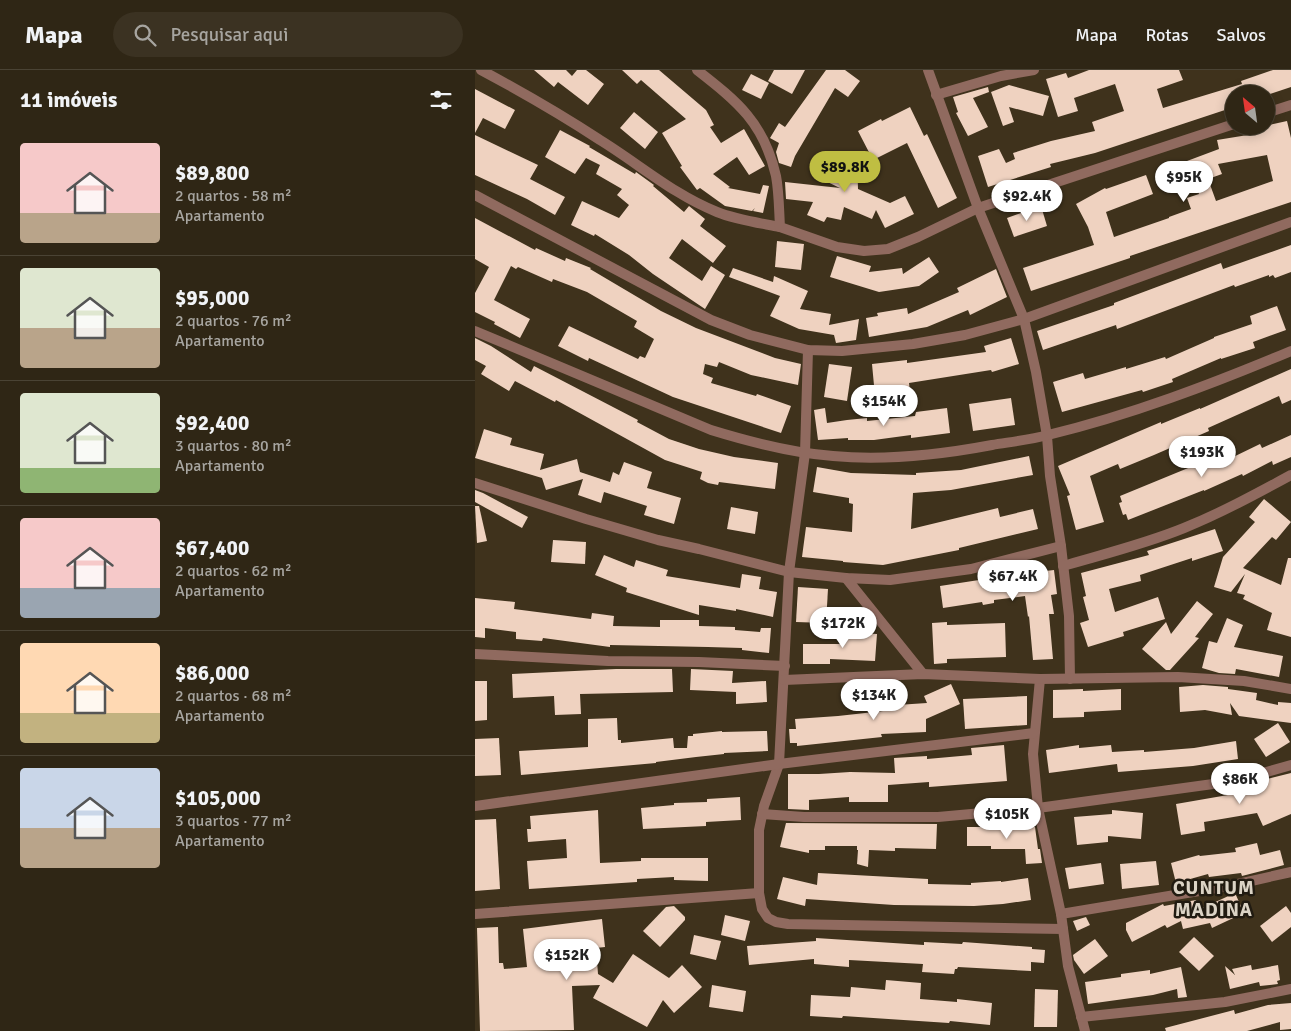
<!DOCTYPE html>
<html lang="pt">
<meta charset="utf-8">
<style>
:root{--surface:#2f2615;--page:#3b3222;--text:#f1f3f6;--muted:#a7a5a0;--line:#4a4334;--accent:#bfbe42}
body{margin:0;font-family:Signika,sans-serif;background:var(--page);color:var(--text);height:100vh;display:flex;flex-direction:column;font-size:19px;white-space:nowrap}
*{box-sizing:border-box;margin:0}
p{font-size:16px;color:var(--muted)}
.icon{flex:none;width:28px;height:28px;fill:none;stroke:currentColor;stroke-width:2;stroke-linecap:round;stroke-linejoin:round}
.map{position:relative;flex:1;overflow:hidden}
.panel{display:flex;flex-direction:column;background:var(--surface);width:475px}
.panel>*{flex:none}
.needle{width:32px;rotate:331deg}
.fabs{position:absolute;left:750px;top:15px;display:grid;gap:10px}
.fabs a{display:grid;place-items:center;width:50px;height:50px;border-radius:50%;background:var(--surface);box-shadow:0 2px 12px #0003,0 0 0 1px var(--line);font-size:25px}
.price{position:absolute;translate:-50% -42px;padding:0 11px;border-radius:18px;background:#fff;color:#222;font-size:16px;line-height:32px;filter:drop-shadow(0 1px 2px #0008)}
.price::after{content:'';position:absolute;left:50%;top:30px;width:15px;height:11px;margin-left:-8px;background:inherit;clip-path:polygon(0 0,100% 0,50% 100%)}
.price.selected{background:var(--accent);color:#111}
ul{padding:0;list-style:none}
li{display:flex;align-items:center;gap:15px;height:125px;padding:0 20px}
li+li{border-top:1px solid var(--line)}
li span{display:grid;place-items:center;flex:none;width:140px;height:100px;border-radius:5px;color:#555}
li>.icon{margin-inline-start:auto}
span .icon{width:60px;height:60px;fill:#fffc;stroke-width:1}
li b{font-size:21px}
h2{display:flex;justify-content:space-between;align-items:center;height:60px;padding:0 20px;font-size:21px}
header{display:flex;align-items:center;gap:30px;box-sizing:border-box;height:70px;padding:0 25px;background:var(--surface);border-bottom:1px solid var(--line)}
header strong{font-size:24px}
nav{display:flex;gap:28px;margin-inline-start:auto;font-size:18px}
.search{width:350px;height:45px;background:var(--page);display:flex;align-items:center;gap:12px;box-sizing:border-box;padding:0 18px;border-radius:28px;color:var(--muted);font-size:19px}
main{display:flex;flex:1;min-height:0}
.map>svg:first-child{display:block}
.building{fill:#efd2c0;fill-rule:evenodd}
.lines{fill:none;stroke-linecap:round;stroke-linejoin:round}
.street{stroke:#906a5f;stroke-width:10}
.labels{text-anchor:middle;dominant-baseline:central;stroke-width:5;stroke-linejoin:round;paint-order:stroke}
.district-label{font-size:19px;font-weight:bold;letter-spacing:1px;fill:#dbd3c5;stroke:#211b11}
</style>
<header>
<strong>Mapa</strong>
<div class="search"><svg class="icon" aria-label="search" viewBox="0 0 24 24"><circle cx="10" cy="10" r="6"/><path d="M15 15l6 6"/></svg>Pesquisar aqui</div>
<nav><a>Mapa</a><a>Rotas</a><a>Salvos</a></nav>
</header>
<main>
<section class="panel">
<h2>11 imóveis<svg class="icon" aria-label="filters" viewBox="0 0 24 24"><path d="M4 7h16M4 17h16"/><circle cx="9" cy="7" r="2"/><circle cx="15" cy="17" r="2"/></svg></h2>
<ul>
<li><span style="background:linear-gradient(#f6c9c9 70%,#b9a48a 0)"><svg class="icon" aria-label="home" viewBox="0 0 24 24"><path d="M3 11l9-7 9 7M6 9v11h12V9"/></svg></span><div><b>$89,800</b><p>2 quartos · 58 m²</p><p>Apartamento</p></div></li>
<li><span style="background:linear-gradient(#dfe7d0 60%,#b9a48a 0)"><svg class="icon" aria-label="home" viewBox="0 0 24 24"><path d="M3 11l9-7 9 7M6 9v11h12V9"/></svg></span><div><b>$95,000</b><p>2 quartos · 76 m²</p><p>Apartamento</p></div></li>
<li><span style="background:linear-gradient(#dfe7d0 75%,#8fb573 0)"><svg class="icon" aria-label="home" viewBox="0 0 24 24"><path d="M3 11l9-7 9 7M6 9v11h12V9"/></svg></span><div><b>$92,400</b><p>3 quartos · 80 m²</p><p>Apartamento</p></div></li>
<li><span style="background:linear-gradient(#f6c9c9 70%,#9aa5b1 0)"><svg class="icon" aria-label="home" viewBox="0 0 24 24"><path d="M3 11l9-7 9 7M6 9v11h12V9"/></svg></span><div><b>$67,400</b><p>2 quartos · 62 m²</p><p>Apartamento</p></div></li>
<li><span style="background:linear-gradient(#ffd9b3 70%,#c2b280 0)"><svg class="icon" aria-label="home" viewBox="0 0 24 24"><path d="M3 11l9-7 9 7M6 9v11h12V9"/></svg></span><div><b>$86,000</b><p>2 quartos · 68 m²</p><p>Apartamento</p></div></li>
<li><span style="background:linear-gradient(#c9d6e8 60%,#b9a48a 0)"><svg class="icon" aria-label="home" viewBox="0 0 24 24"><path d="M3 11l9-7 9 7M6 9v11h12V9"/></svg></span><div><b>$105,000</b><p>3 quartos · 77 m²</p><p>Apartamento</p></div></li>
</ul>
</section>
<div class="map">
<svg width="816" height="961" viewBox="0 0 816 961">
<rect width="100%" height="100%" fill="#3f321c"/>
<!-- building -->
<g class="building">
<path d="M59,0H91L97,6L102,0H111L129,14L113,35L83,12L79,17Z"/>
<path d="M147,0H184L231,40L239,55L235,57L246,73L269,59L290,96L274,105L262,87L238,104L255,117L253,118L285,124L288,115L294,116L288,143L278,141L280,138L277,141L250,136L225,118L222,120L205,97L207,96L187,63L211,49L166,10L162,14Z"/>
<path d="M299,0H330L317,24L293,11Z"/>
<path d="M351,0H370L385,11L373,27L360,18L320,86L316,97L304,93L301,82L304,73L295,68L304,53L310,57Z"/>
<path d="M614,0H704L708,10L682,19L688,38L767,14L766,11L798,0H816V17L795,24H759V37L620,83L575,94L576,97L513,117L503,86L524,79L531,93L540,89L538,83L576,71L620,61L617,52L649,41L640,14L599,28L603,41L583,47L571,9L591,3L593,8Z"/>
<path d="M276,4L294,13L286,29L267,20Z"/>
<path d="M534,15L574,26L568,46L534,37L539,52L528,56L516,22Z"/>
<path d="M513,17L514,22L498,28L513,57L493,66L481,43L483,42L478,27Z"/>
<path d="M0,19L40,40L30,59L8,48L0,63Z"/>
<path d="M435,37L449,66L452,64L482,128L463,138L432,73L398,90L383,61L406,49L407,51Z"/>
<path d="M159,42L183,62L170,79L145,58Z"/>
<path d="M812,51L816,68V132L655,186V188L556,221L548,198L619,175L613,157L601,134L630,118L631,119L671,105L678,124L631,142L639,167L694,148V147L716,139L712,128L724,124L712,91L744,79L742,70L785,63L784,57ZM792,85L798,111L741,131L733,109L747,104L743,94Z"/>
<path d="M85,60L115,76L114,77L160,104L161,102L179,115L178,116L209,142L214,136L230,149L225,156L251,176L238,193L207,169L194,188L227,211L236,196L250,205L230,239L178,204L154,185L120,164L119,166L96,155L107,131L144,148L154,135L142,125L147,119L121,104L125,95L111,88L100,104L70,87Z"/>
<path d="M0,65L63,95L55,109L90,127L80,145L52,129L0,105Z"/>
<path d="M382,84L383,119L415,133L430,126L439,144L410,158L401,140L397,149L369,137L366,150L352,147L349,152L332,145L338,132L311,129L310,112L365,118L342,107L341,85Z"/>
<path d="M566,136L572,156L539,167L532,148Z"/>
<path d="M0,148L60,180L61,178L90,191L91,188L116,198L115,199L186,241L221,258L300,288L326,294L323,315L276,305L244,292L242,297L230,294L228,304L238,308L236,313L281,326L282,324L316,336L306,363L198,327L114,288L113,291L83,276L94,256L163,289L165,286L170,288L179,269L159,257L162,251L112,222L78,209L77,212L43,197L41,199L36,196L19,230L55,249L45,268L19,254L20,252L0,242V223L14,197L0,189Z"/>
<path d="M302,171L329,174L326,200L300,197Z"/>
<path d="M816,175V202L800,208L798,205L794,207V205L760,217L759,215L642,259L641,255L568,280L562,261L639,235V233L746,193L748,199Z"/>
<path d="M362,186L396,196L394,202L427,198L428,204L454,187L464,202L444,216L404,222L355,207Z"/>
<path d="M258,198L298,212L299,206L333,221L325,239L356,244L354,255L384,249L381,270L361,273L359,265L324,259L295,246L305,226L254,207Z"/>
<path d="M521,199L532,227L495,245L493,240L452,257L394,267L391,248L403,246L402,243L432,238L433,244L484,222L482,218Z"/>
<path d="M802,236L811,260L778,272L780,278L746,289V288L697,309L698,312L668,322L667,320L587,342L578,312L608,303L610,309L651,297V299L690,287L691,289L739,268V267L777,254L775,246Z"/>
<path d="M0,268L16,276L56,302L59,296L163,350L162,352L194,369L224,379L259,387L303,393L300,419L244,412L243,415L233,413L225,409L227,402L190,390L81,330L80,332L40,311L34,321L6,304L11,296L0,290Z"/>
<path d="M536,268L544,294L517,302L516,300L434,313L435,322L400,326L397,294L432,290V293L511,282L509,276Z"/>
<path d="M354,294L377,297L372,331L349,327Z"/>
<path d="M816,299V330L807,334L804,326L733,358L734,361L679,385L645,399L643,394L615,406L629,452L601,460L592,426L595,425L583,396L686,352V354L725,338V339Z"/>
<path d="M536,328L540,355L498,361L494,334Z"/>
<path d="M350,338L352,353L372,350L392,348V351L440,346L441,342L472,338L475,363L436,368V365L399,370H373V368L343,370L339,340Z"/>
<path d="M9,359L37,368L35,375L69,384L65,400L102,389L105,402L135,412L138,402L144,405L149,392L177,402L172,418L206,428L199,454L169,445L172,436L129,422L126,433L103,425L108,409L71,420L67,408L0,388Z"/>
<path d="M816,365V387L798,395L797,391L768,406L767,404L729,421V420L653,450L651,444L648,445L644,433L647,432L645,426L718,396L749,382L752,390L785,374L787,378Z"/>
<path d="M554,386L558,405L476,420L438,423L436,459L523,438L525,447L558,439L563,459L484,478V480L408,495L368,492V491L327,487L331,457L377,462L378,434L374,433V428L338,422L342,397L376,403L441,405V403L486,400Z"/>
<path d="M0,420L8,423L53,447L47,458L0,432Z"/>
<path d="M789,429L816,452L801,470L797,467L768,498L806,515L813,488H816V567L792,560L797,543L768,529L770,525L762,523L770,504L756,522L739,517L748,487L780,452L774,447Z"/>
<path d="M0,436H4L12,471L2,473Z"/>
<path d="M256,437L283,442L280,464L252,459Z"/>
<path d="M740,459L748,481L717,491V488L665,505L666,511L634,519L640,542L683,527L690,549L648,562L649,566L613,577L605,553L614,550L608,527L611,526L606,503L674,485L672,481Z"/>
<path d="M78,470L111,472L110,494L76,492Z"/>
<path d="M129,485L159,497L161,490L193,500L191,506L265,518L267,504L286,507L284,519L302,522L298,547L261,539V541L224,535V545L151,522L152,518L120,505Z"/>
<path d="M579,500L582,524L576,525L579,544H574L578,589L558,590L554,546L553,547L550,526L519,530V533L508,535L507,532L468,538L465,516L504,510V509Z"/>
<path d="M323,517L353,519L351,553L321,552Z"/>
<path d="M0,528L40,532L39,539L116,549L117,543L139,546L138,556L185,557V550H224V556L260,557V560L285,562L286,558H296L294,583L267,580V578L233,577L135,575V577L68,568L67,571L41,569V562L10,558V568L0,567Z"/>
<path d="M722,531L738,544L720,567L724,568L695,600H691L667,579L691,552L696,564Z"/>
<path d="M752,548L768,555L759,577L808,586L804,607L761,599L760,604L744,603L727,598L734,571L742,573Z"/>
<path d="M472,552V555L530,553L531,587L472,589V593L459,594L457,553Z"/>
<path d="M366,562L402,564L400,591L355,589V594H328V574H365Z"/>
<path d="M141,599H197L198,622L105,624L106,644L80,645L79,626L38,628L37,604Z"/>
<path d="M216,599L258,601L257,613L291,611L292,632L261,634V622L215,620Z"/>
<path d="M0,611H12V650L0,651Z"/>
<path d="M476,614L485,634L451,649V662L406,664L407,667L322,676V673H315L314,659H321L320,649L363,646L408,641L407,636L452,633L449,626Z"/>
<path d="M728,615L753,617V619L782,623L781,630L803,635V632L816,633V653L764,646L755,633L757,645L730,640L705,642L704,617Z"/>
<path d="M608,619V621L646,619V640L609,642V647L578,648V620Z"/>
<path d="M552,626V655L490,659L488,629Z"/>
<path d="M142,648L143,670H146V673L198,668L199,678H212L213,666H218V664L247,661V662L292,661L293,681L249,683V684L221,687L181,692V693L46,705L44,681L113,677V649Z"/>
<path d="M803,653L815,672L791,687L779,669Z"/>
<path d="M24,668L26,705L0,706V669Z"/>
<path d="M761,671L763,689L718,696L643,702L642,694L574,703L571,680L604,675V678L636,675L637,682L669,680V682L719,678Z"/>
<path d="M529,675L532,711L454,717V712L413,715V732H374V727L334,730V740L313,739V704H344L375,702L420,703L419,688L452,686V689L497,685L496,678Z"/>
<path d="M816,703V744L788,756L782,743L729,752L730,761L706,765L701,734L776,721L773,714Z"/>
<path d="M265,727L266,750L231,752V756L168,759L166,738L199,735V733L232,732V729Z"/>
<path d="M123,740L125,793L166,791V788H233V811L199,810V807L162,809V812L54,819L52,791L92,788L91,769L53,772L52,759H56L55,746Z"/>
<path d="M637,740L668,743L666,769L633,766V772L602,775L599,747L637,744Z"/>
<path d="M21,749L25,819L0,821V750Z"/>
<path d="M311,753L462,754L461,779L420,778V781L394,780L393,797L382,794L383,780H382V776H350V780H334V783L305,777Z"/>
<path d="M492,757H560L563,779H565L567,793L551,794L550,779H516V776H492Z"/>
<path d="M782,773L785,785L805,780L809,795L767,806L766,803L734,807L733,804L701,813L696,793L724,785L725,786L761,782L760,778Z"/>
<path d="M681,791L684,815L647,819L645,794Z"/>
<path d="M626,793L629,814L594,819L590,798Z"/>
<path d="M343,803L453,809V814L496,815V813L526,811V812L553,808L556,830L528,834L499,836L419,835L331,829L330,836L302,829L308,807L342,815Z"/>
<path d="M760,823L769,843L737,858L735,853L708,859L706,851L692,858L690,855L657,872L651,860V853L688,834L689,836L721,830L723,840Z"/>
<path d="M199,836L210,847V850L185,877L168,861L191,837Z"/>
<path d="M811,836L816,843V857L797,872L785,856Z"/>
<path d="M250,845L275,851L270,871L246,865Z"/>
<path d="M611,847L615,855L602,861L598,851Z"/>
<path d="M127,849L130,877L121,878L123,904L138,913L158,884L194,908L207,895L227,917L199,943L188,930L172,957L118,928L125,915L97,916L99,960L5,961L2,858L23,857L24,893H28L29,899L52,897L48,859Z"/>
<path d="M219,865L246,871L241,890L215,884Z"/>
<path d="M719,867L739,886L724,901L704,882Z"/>
<path d="M341,868L449,875V872L487,874L488,872L557,877V879L570,880L569,893L556,892V901L483,897L482,899H480L479,904L447,902L448,894L374,890V897L339,894V889L274,895L272,876L341,871Z"/>
<path d="M620,869L633,886L609,904L599,890L598,885Z"/>
<path d="M776,895L777,900L803,895L805,910L802,911L803,914L785,916L784,912L755,919L750,896L760,905L757,899Z"/>
<path d="M706,897L712,927L703,928L702,919L678,925L613,934L610,912L646,907V904L675,900V904Z"/>
<path d="M411,910L446,913L445,929L482,932V929L517,933L515,955L475,951L474,953L368,946L367,948L335,946L336,925L375,927L376,917L410,920Z"/>
<path d="M237,915L271,921L268,942L234,937Z"/>
<path d="M560,919L583,920L582,957H559Z"/>
<path d="M816,933V959L805,960V952L772,961H691L690,958L759,940L760,944L793,935Z"/>
</g>
<g class="lines">
<!-- street -->
<g class="street">
<path d="M6,0C47,22 87,45 125,70C164,94 199,125 242,142C262,150 285,153 305,157"/>
<path d="M222,0C263,32 289,53 301,106C304,122 304,140 305,157L362,177L389,181L413,179L443,167L503,138L759,54"/>
<path d="M453,0L503,138L549,249L561,302L572,366L575,406L586,476L594,546L595,609"/>
<path d="M461,25L526,6L559,0"/>
<path d="M791,43L816,35"/>
<path d="M0,125L236,250L275,265L333,280L367,281L438,274L490,265L549,249L816,152"/>
<path d="M0,261L236,360C275,372 317,383 358,386C412,391 464,385 517,375C535,372 554,370 573,365C656,345 737,314 816,281"/>
<path d="M333,280L330,383L314,502L304,694L289,736L284,760V823L287,839L293,848L301,852L313,854L588,859"/>
<path d="M0,413L111,449L183,470L224,479L314,502L371,508L415,510L496,499L586,476"/>
<path d="M588,496C629,484 670,474 709,458C746,443 781,424 816,405"/>
<path d="M371,508L448,604"/>
<path d="M0,584L133,591L224,592L310,596"/>
<path d="M565,609L558,684L563,738L586,844L593,896L610,961"/>
<path d="M309,610L448,604L565,609L703,607L769,611L816,619"/>
<path d="M0,736L304,694L559,663"/>
<path d="M287,744L329,747H463L563,738L760,711L816,695"/>
<path d="M0,844L284,823"/>
<path d="M586,844L754,816L816,802"/>
<path d="M606,947L750,932L816,919"/>
</g>
</g>
<g class="labels">
<!-- district labels -->
<g class="district-label">
<text x="739" y="818">CUNTUM<tspan x="739" dy="22">MADINA</tspan></text>
</g>
</g>
</svg>
<div class="fabs">
<a><svg class="needle" viewBox="-14 -14 28 28"><path d="M0-13l5 13h-10z" fill="#e53935"/><path d="M0 13l5-13h-10z" fill="#a7a5a0"/></svg></a>
</div>
<b class="price selected" style="left:370px;top:123px">$89.8K</b>
<b class="price" style="left:709px;top:133px">$95K</b>
<b class="price" style="left:552px;top:152px">$92.4K</b>
<b class="price" style="left:409px;top:357px">$154K</b>
<b class="price" style="left:727px;top:408px">$193K</b>
<b class="price" style="left:538px;top:532px">$67.4K</b>
<b class="price" style="left:368px;top:579px">$172K</b>
<b class="price" style="left:399px;top:651px">$134K</b>
<b class="price" style="left:765px;top:735px">$86K</b>
<b class="price" style="left:532px;top:770px">$105K</b>
<b class="price" style="left:92px;top:911px">$152K</b>
</div>
</main>
